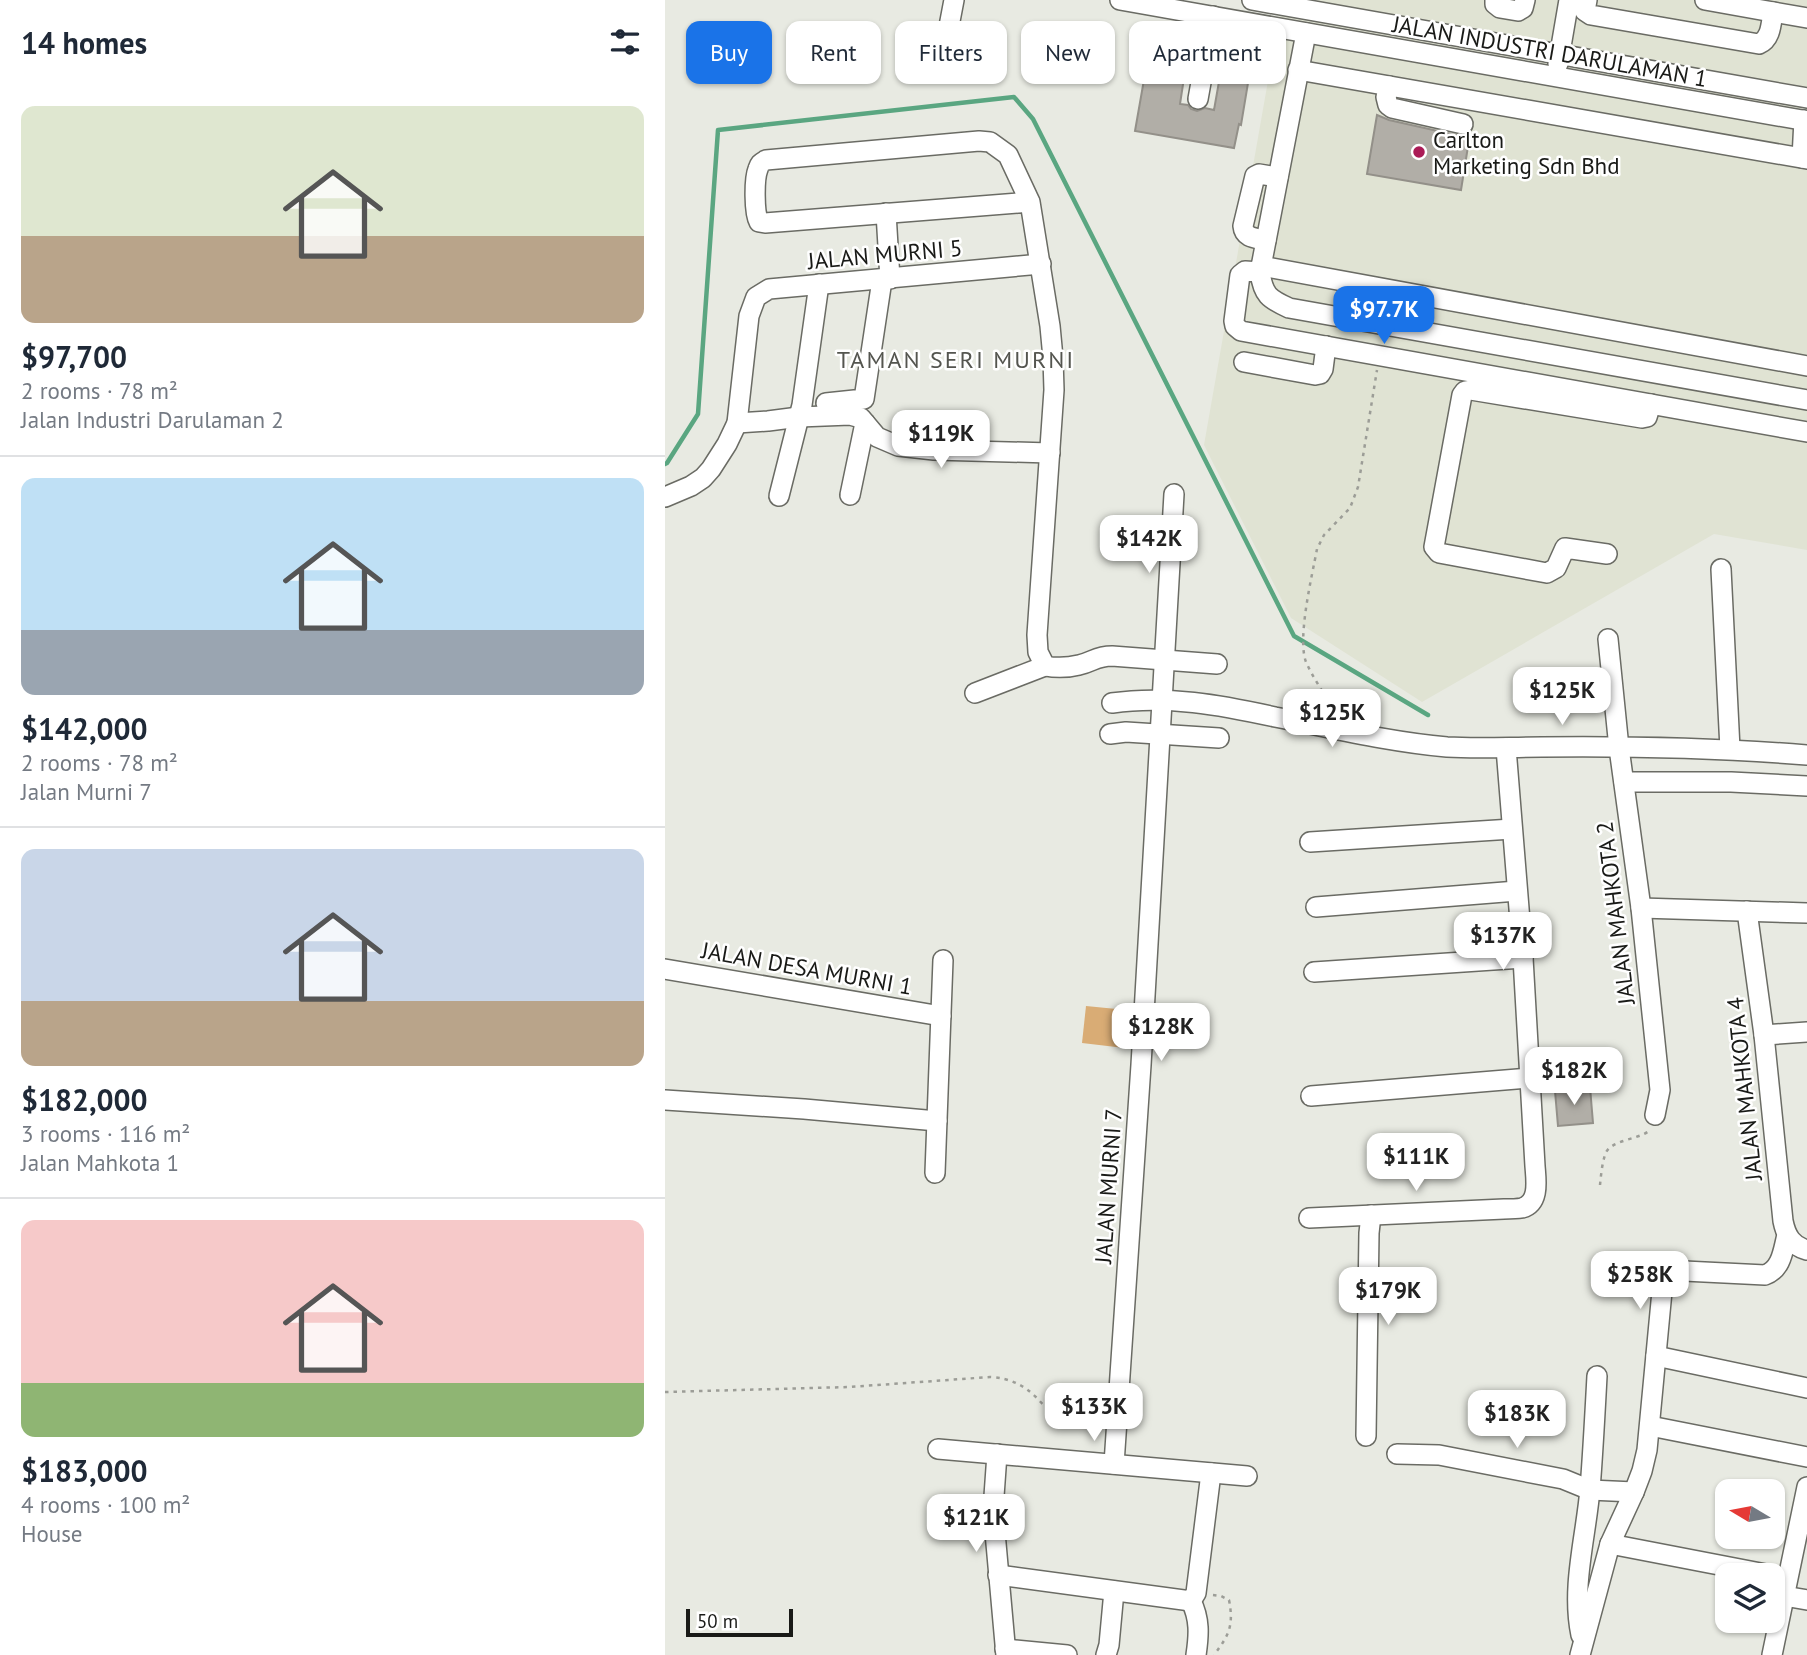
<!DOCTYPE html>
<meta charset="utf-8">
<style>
:root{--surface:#fff;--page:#f2f2f3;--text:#1f2937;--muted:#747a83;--line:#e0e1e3;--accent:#1a73e8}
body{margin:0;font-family:"PT Sans",sans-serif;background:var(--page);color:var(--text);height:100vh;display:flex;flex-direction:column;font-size:26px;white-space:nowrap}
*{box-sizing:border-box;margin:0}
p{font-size:23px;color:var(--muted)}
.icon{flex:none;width:38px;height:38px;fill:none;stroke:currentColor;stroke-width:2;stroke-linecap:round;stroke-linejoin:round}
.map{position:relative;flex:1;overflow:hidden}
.drawer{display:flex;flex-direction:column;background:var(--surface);width:665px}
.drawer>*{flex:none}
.hud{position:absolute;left:21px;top:21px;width:665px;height:63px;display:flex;gap:14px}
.needle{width:46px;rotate:280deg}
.fabs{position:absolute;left:1050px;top:1479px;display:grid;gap:14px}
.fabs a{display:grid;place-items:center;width:70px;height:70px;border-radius:14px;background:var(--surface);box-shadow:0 2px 5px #0004;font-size:35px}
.scale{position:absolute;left:21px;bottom:18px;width:107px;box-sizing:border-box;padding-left:7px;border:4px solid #191a17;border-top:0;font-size:19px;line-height:24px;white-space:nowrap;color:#191a17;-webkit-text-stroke:5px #fff;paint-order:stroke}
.price{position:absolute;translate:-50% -60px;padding:0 16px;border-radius:14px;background:#fff;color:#222;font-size:23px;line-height:46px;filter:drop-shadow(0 2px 4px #0008)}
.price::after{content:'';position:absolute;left:50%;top:42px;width:21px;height:16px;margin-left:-10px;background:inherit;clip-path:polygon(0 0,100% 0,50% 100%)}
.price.selected{background:var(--accent);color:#fff}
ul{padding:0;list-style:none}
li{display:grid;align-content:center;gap:14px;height:371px;padding:0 21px}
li+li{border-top:2px solid var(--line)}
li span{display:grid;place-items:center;height:217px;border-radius:14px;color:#555}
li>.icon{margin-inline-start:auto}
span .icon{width:126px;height:126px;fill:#fffc;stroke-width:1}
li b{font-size:30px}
h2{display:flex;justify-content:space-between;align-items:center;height:84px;padding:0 21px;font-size:30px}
.chip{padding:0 24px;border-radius:14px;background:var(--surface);box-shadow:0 2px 5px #0004;font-size:24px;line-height:63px}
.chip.selected{background:var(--accent);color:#fff}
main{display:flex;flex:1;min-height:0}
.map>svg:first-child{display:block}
.built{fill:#e0e3d3}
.green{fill:#d9ac75}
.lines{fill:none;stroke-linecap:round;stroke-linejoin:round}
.stream{stroke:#5aa681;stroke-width:4.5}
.building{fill:#b1aea7;stroke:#939089;stroke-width:2}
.minor-casing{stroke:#6a6b64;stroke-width:22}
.path{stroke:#9c9d97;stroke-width:2.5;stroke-dasharray:3.5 5;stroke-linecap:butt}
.minor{stroke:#fff;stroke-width:19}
.poi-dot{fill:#ab1b56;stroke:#fff;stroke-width:2.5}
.labels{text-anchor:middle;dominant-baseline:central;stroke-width:5;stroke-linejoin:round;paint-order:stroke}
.street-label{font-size:23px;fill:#191a17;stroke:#fff}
.poi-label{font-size:23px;fill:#191a17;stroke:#fff;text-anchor:start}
.neighbourhood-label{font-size:24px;letter-spacing:2px;fill:#54554f;stroke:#fff}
</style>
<main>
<section class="drawer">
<h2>14 homes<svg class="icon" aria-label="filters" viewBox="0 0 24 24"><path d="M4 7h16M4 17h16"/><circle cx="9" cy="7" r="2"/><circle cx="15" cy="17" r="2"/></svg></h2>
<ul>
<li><span style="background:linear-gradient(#dfe7d0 60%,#b9a48a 0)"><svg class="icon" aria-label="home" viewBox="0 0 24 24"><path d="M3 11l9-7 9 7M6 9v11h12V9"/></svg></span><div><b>$97,700</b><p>2 rooms · 78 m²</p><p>Jalan Industri Darulaman 2</p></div></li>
<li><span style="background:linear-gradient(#bfe0f5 70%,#9aa5b1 0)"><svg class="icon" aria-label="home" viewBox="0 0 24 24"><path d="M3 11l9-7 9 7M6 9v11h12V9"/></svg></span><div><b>$142,000</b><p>2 rooms · 78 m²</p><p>Jalan Murni 7</p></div></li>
<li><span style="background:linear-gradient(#c9d6e8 70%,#b9a48a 0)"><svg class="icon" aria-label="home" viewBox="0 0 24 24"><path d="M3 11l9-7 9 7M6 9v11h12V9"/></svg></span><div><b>$182,000</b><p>3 rooms · 116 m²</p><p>Jalan Mahkota 1</p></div></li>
<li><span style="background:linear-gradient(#f6c9c9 75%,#8fb573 0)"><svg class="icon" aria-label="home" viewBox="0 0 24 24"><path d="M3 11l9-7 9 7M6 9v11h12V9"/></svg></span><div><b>$183,000</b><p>4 rooms · 100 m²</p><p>House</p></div></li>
</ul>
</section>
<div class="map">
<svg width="1142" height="1655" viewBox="0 0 1142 1655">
<rect width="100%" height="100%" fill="#e8eae2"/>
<!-- built -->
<path class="built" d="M612,0H1142V550L1049,534L757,702L626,618L539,445L617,1Z"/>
<!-- green -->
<path class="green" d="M421,1006L472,1011L468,1049L417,1043Z"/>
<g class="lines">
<!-- stream -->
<path class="stream" d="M0,464L2,463L33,414L53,130L349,97L368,119L629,636L763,715"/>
</g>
<!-- building -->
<g class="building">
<path d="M558,59L586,65L576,125L574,124L569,148L470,131L480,74L497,77L500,61L521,65L515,104L523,105L526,109L532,111L540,108L549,110Z"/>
<path d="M712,115L724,120L795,136L805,134L796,190L702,174Z"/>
<path d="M925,1087L928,1123L893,1126L890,1091Z"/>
</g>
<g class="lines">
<!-- minor casing -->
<g class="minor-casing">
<g id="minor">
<path d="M455,0L1142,121"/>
<path d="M587,0L1142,98"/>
<path d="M830,0V4L835,8L853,11L858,8L860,0"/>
<path d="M922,0L920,11L926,15L1094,44C1106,39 1106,24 1108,12"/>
<path d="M1040,0L1142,18"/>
<path d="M641,33L595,272C598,295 604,299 624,308L1142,400"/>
<path d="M277,63L289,0"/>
<path d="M893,64L904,0"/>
<path d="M633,70L1142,159"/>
<path d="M724,86L721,97L723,105L727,108L798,124"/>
<path d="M533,99L548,16"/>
<path d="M1137,158L1139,120"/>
<path d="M365,202L100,223L94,222C89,213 89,179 93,169C95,163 96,163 101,160L314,141L325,142L343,155L365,202L385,326L388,358L389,390L372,635L373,652L380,666C391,668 402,668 414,665C428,662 431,656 447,656L552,664"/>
<path d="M221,213L225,279"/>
<path d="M601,240C590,238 579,238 578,226L590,176L594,174L613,177"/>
<path d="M596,266L1142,366"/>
<path d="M595,272L580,271L575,275L569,321L570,326L576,331L1142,432"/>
<path d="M579,362L650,375L655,374L658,369L661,346"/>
<path d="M161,403L199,399L217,280"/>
<path d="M72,423L103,421L134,417L185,415L196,418L212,437L233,446L269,450L385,453"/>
<path d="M185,495L200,423"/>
<path d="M114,496L137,405L154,284"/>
<path d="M0,497L26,486L38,478L46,469L62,444L72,423L84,316L91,297L104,289L376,264"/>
<path d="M942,554L900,548L891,568L882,573L774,553L769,547L797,395L800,391L806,390L977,418L982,417L986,404"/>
<path d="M1056,569L1065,749"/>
<path d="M943,639L954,748L976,908L995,1090L990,1115"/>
<path d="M310,693L380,666"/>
<path d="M447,703C501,695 556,705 610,717C667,728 724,742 782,747C814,749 845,747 877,747C966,746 1054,748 1142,755"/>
<path d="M445,734L461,732L554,738"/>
<path d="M959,782H1066L1142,786"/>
<path d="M645,842L847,829"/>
<path d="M651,907L852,891"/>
<path d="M976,908L1142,913"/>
<path d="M1082,911L1099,1035L1118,1221C1121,1236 1127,1246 1142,1250"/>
<path d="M0,969L276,1016"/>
<path d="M649,972L858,958"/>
<path d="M1099,1035L1142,1032"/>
<path d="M646,1096L865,1078"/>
<path d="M0,1100L139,1109L272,1121"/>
<path d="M270,1173L278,960"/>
<path d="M644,1218L839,1209C844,1209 851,1209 857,1208C875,1203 871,1180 870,1166L858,958L841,748"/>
<path d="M991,1356L1142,1388"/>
<path d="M985,1426L1142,1457"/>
<path d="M701,1436L704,1233L706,1215"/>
<path d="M273,1449L582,1476"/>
<path d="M332,1454L328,1510L341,1655"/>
<path d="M732,1454L774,1455L898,1479L925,1490L969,1492"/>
<path d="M449,1464L476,1065L509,494"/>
<path d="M945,1544L1106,1575"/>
<path d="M333,1575L526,1601"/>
<path d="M1119,1596L1142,1600"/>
<path d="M526,1601L531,1593L546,1473"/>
<path d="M526,1601C535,1619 534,1635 531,1655"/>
<path d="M916,1635C906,1587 921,1537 925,1489C928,1452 930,1413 932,1376"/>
<path d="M340,1649L402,1655"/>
<path d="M441,1655L444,1645L449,1591"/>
<path d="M915,1655L945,1544L969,1492L977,1471L982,1450L999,1270L1100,1275C1117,1269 1118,1250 1122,1235"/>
<path d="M1107,1655L1142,1487"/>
</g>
</g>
<!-- path -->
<g class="path">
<path d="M671,713C661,696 649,680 641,662C632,638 647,576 652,549L659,535L685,508L693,487L712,370"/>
<path d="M935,1185C936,1175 937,1164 940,1155C944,1140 972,1140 984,1131"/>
<path d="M0,1392L184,1387L325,1377C345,1378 359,1385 373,1399C378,1405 384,1411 391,1413C403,1417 422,1413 435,1412"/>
<path d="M548,1595L556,1596L564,1600C569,1626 564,1635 549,1655"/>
</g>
<!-- minor -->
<use href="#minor" class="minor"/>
</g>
<!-- markers -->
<circle class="poi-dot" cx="754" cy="152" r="7"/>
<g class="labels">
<!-- street labels -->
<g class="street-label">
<text transform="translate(885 51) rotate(10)">JALAN INDUSTRI DARULAMAN 1</text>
<text transform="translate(220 254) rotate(-5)">JALAN MURNI 5</text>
<text transform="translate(950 913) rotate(-97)">JALAN MAHKOTA 2</text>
<text transform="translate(142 968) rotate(10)">JALAN DESA MURNI 1</text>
<text transform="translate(1079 1089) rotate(-96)">JALAN MAHKOTA 4</text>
<text transform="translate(443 1186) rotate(-86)">JALAN MURNI 7</text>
</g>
<!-- poi labels -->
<g class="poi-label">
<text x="768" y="139">Carlton<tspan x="768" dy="26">Marketing Sdn Bhd</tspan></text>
</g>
<!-- neighbourhood labels -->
<g class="neighbourhood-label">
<text x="291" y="359">TAMAN SERI MURNI</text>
</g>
</g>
</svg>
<div class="fabs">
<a><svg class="needle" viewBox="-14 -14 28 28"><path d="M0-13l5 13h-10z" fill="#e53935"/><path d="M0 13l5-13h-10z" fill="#747a83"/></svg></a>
<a><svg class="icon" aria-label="layers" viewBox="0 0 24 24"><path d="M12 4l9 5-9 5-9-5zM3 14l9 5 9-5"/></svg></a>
</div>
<div class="scale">50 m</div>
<b class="price selected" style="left:719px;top:346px">$97.7K</b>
<b class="price" style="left:276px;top:470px">$119K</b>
<b class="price" style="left:484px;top:575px">$142K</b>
<b class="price" style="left:897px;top:727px">$125K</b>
<b class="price" style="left:667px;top:749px">$125K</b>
<b class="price" style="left:838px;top:972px">$137K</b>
<b class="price" style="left:496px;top:1063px">$128K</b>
<b class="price" style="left:909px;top:1107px">$182K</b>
<b class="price" style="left:751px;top:1193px">$111K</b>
<b class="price" style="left:975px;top:1311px">$258K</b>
<b class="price" style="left:723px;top:1327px">$179K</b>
<b class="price" style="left:429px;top:1443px">$133K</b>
<b class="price" style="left:852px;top:1450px">$183K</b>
<b class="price" style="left:311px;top:1554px">$121K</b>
<div class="hud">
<a class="chip selected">Buy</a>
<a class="chip">Rent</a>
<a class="chip">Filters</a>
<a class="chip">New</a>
<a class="chip">Apartment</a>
</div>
</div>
</main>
